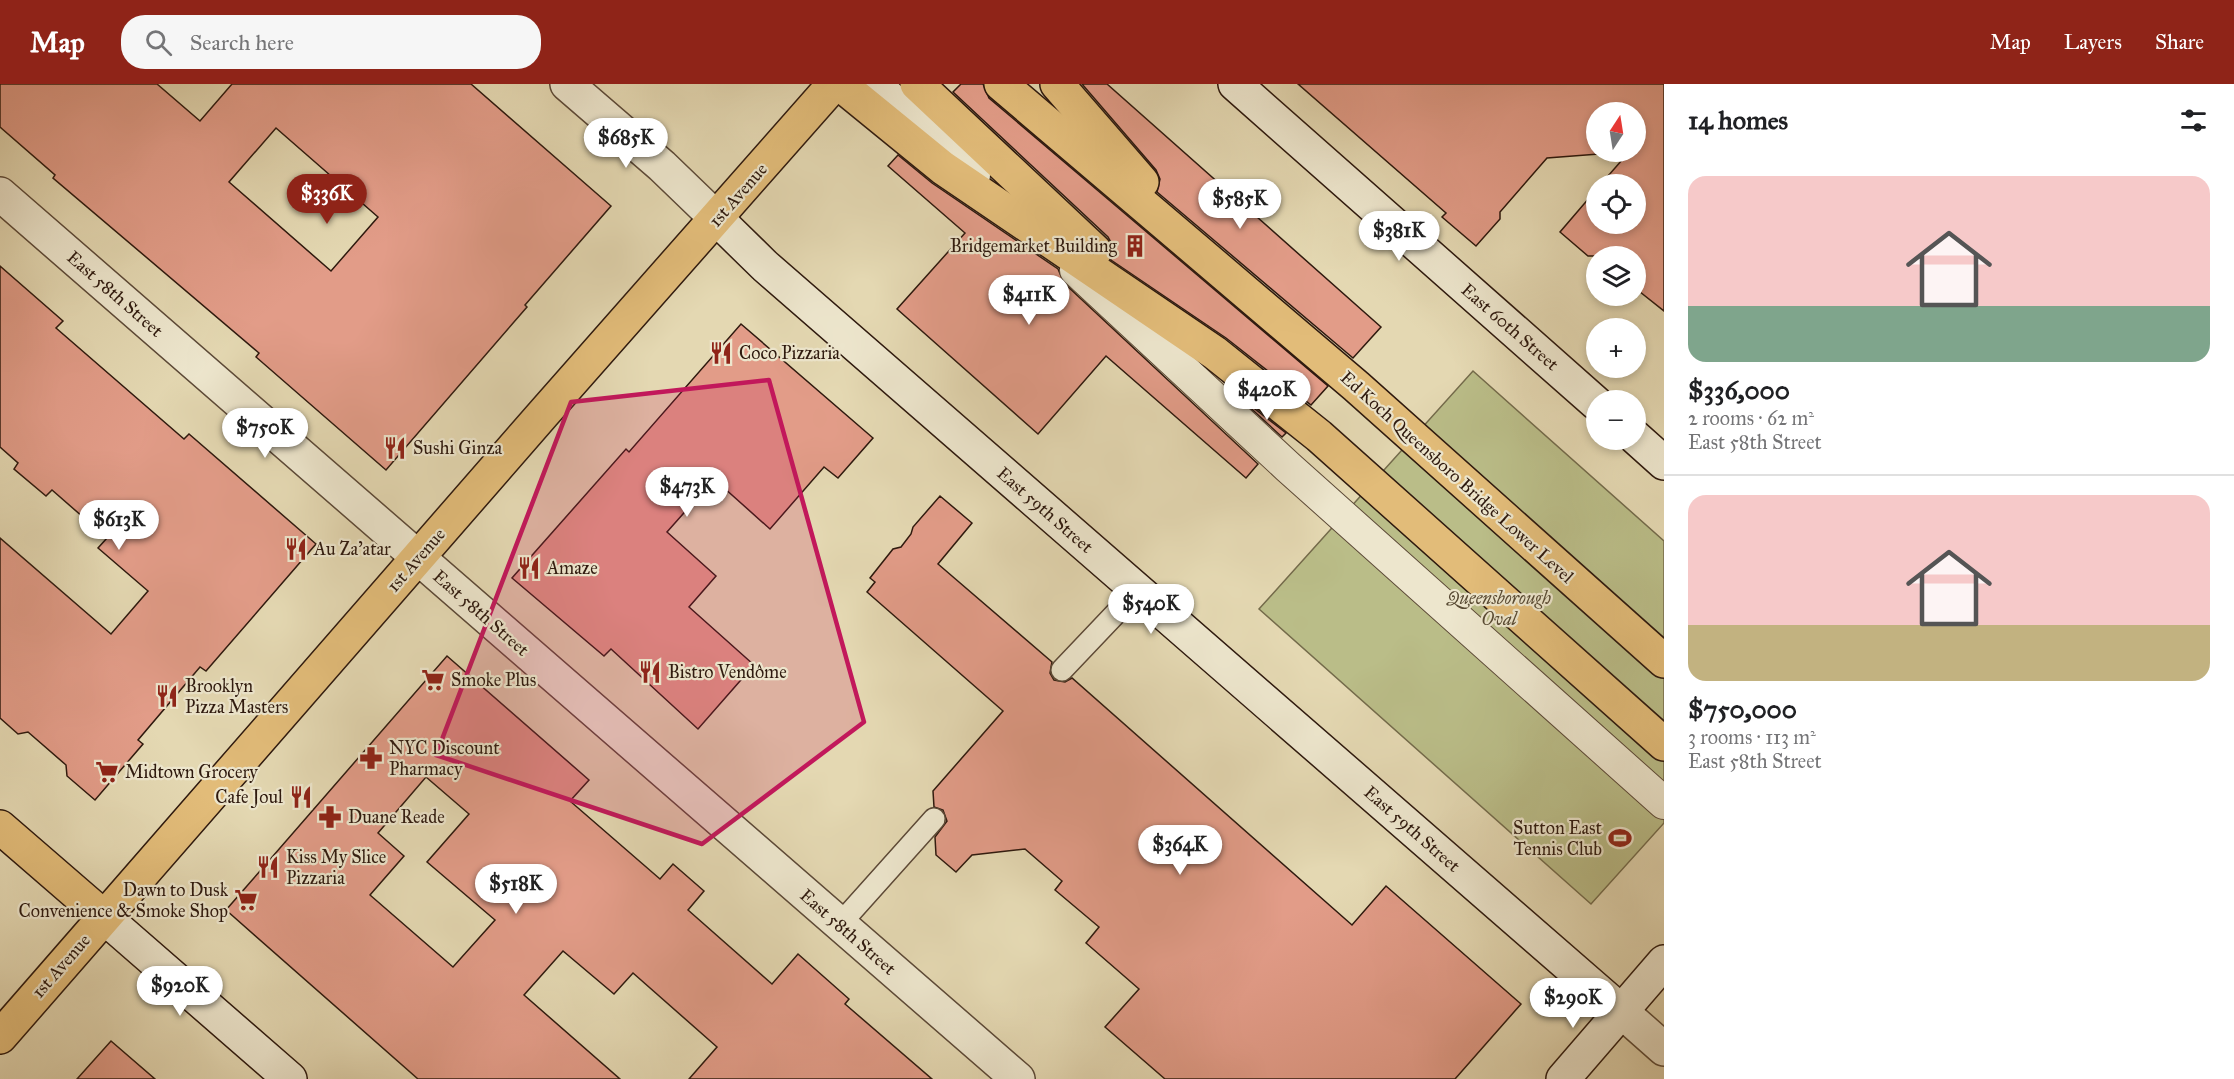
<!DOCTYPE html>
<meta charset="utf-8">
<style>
:root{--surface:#fff;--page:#f6f6f6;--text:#202124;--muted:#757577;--line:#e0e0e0;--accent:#8f2418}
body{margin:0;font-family:"IM FELL Great Primer",serif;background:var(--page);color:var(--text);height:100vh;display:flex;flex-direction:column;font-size:22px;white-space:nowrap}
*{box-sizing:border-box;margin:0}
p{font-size:20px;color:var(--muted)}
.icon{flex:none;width:33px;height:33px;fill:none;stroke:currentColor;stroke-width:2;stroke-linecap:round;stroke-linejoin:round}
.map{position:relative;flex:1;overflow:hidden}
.panel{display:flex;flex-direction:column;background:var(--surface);width:570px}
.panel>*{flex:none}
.needle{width:39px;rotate:12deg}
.buttons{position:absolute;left:1586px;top:18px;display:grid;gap:12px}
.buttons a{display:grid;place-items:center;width:60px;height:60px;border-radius:50%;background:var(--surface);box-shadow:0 3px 9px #0003;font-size:30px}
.price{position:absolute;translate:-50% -51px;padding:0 14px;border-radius:21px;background:#fff;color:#222;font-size:20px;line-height:39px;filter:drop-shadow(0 2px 3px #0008)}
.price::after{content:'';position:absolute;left:50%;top:36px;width:18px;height:14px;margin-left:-9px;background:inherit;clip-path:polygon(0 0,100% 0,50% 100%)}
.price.selected{background:var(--accent);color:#fff}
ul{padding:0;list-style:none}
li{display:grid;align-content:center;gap:12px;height:318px;padding:0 24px}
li+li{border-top:2px solid var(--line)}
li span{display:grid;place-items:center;height:186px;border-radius:18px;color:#555}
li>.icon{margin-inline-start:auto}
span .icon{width:108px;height:108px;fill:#fffc;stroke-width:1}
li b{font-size:26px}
h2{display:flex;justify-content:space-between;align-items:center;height:72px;padding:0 24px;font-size:26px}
header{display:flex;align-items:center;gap:36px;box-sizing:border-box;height:84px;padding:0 30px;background:var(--accent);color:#fff}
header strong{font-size:28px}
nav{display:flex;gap:33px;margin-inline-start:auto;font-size:21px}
.search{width:420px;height:54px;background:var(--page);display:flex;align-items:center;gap:15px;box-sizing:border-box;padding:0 21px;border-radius:24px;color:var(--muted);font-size:22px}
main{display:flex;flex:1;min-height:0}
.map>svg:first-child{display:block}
.green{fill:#babd88;stroke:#746b4b;stroke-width:1.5}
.building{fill:#e29c88;stroke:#2e190e;stroke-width:1.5;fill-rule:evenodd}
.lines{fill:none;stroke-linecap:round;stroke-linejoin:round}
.service-casing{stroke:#5c4937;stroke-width:24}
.pedestrian-casing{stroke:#5c4937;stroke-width:34}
.minor-casing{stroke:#5c4937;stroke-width:36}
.secondary-casing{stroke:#2e190e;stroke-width:36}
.primary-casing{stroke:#2e190e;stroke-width:36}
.trunk-casing{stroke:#2e190e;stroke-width:36}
.service{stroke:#ede6cd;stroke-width:21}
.pedestrian{stroke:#ede6cd;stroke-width:32}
.minor{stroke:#ede6cd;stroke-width:33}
.secondary{stroke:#ede6cd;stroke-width:33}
.primary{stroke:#e2bc79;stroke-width:33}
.trunk{stroke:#e2bc79;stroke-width:33}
.marked{fill:#c2185b;fill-opacity:0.2;stroke:#c2185b;stroke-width:4.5;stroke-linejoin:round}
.labels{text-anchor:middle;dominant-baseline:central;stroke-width:4.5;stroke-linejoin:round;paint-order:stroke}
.street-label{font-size:18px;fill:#2e190e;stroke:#ede6cd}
.poi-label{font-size:18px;fill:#2e190e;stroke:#ede6cd;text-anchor:start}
.park-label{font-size:18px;font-style:italic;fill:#584a33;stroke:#ede6cd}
</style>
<header>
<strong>Map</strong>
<div class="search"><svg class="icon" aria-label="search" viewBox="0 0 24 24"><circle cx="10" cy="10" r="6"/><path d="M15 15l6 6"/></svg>Search here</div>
<nav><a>Map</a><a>Layers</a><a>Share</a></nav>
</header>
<main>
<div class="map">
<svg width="1664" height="995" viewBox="0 0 1664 995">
<rect width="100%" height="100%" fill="#e4d8b2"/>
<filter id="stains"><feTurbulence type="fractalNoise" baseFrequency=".00333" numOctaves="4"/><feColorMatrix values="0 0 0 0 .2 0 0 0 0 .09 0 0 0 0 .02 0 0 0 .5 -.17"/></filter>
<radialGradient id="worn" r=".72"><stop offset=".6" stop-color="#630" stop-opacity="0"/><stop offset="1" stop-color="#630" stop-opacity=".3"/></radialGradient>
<!-- green -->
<path class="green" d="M1473,287L1664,457V739L1591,820L1259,525Z"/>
<!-- building -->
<g class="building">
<path d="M0,0H157L200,37L232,0H471L611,122L525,221L527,223L386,386L256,273L259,269L53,94L55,91L0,43ZM276,44L378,133L331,187L229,98Z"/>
<path d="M961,0H983L989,14L1328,302L1311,321L1226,254L1111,176L1113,162L1108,153L953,8Z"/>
<path d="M1082,0H1107L1381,243L1353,274L1157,108L1160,95L1156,86Z"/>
<path d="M1298,0H1664V227L1635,204V172H1588L1560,148L1596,106V140H1635V100H1601L1629,68H1635V28H1596V68H1625L1547,74L1500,128V135L1476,162L1442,133L1446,129Z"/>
<path d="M898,71L932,99L1058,185L1064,199L1258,380L1246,394L1106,272L1038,350L897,225L965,149L888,82Z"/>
<path d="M0,182L63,237L56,244L184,355L189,350L316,460L206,587L200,583L138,656L143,660L95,716L67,692L66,681L28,648L18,650L0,634V454L111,550L148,507L98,464L107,454L52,406L46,412L14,385L18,379L0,363Z"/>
<path d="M741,240L873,354L838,394L824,383L770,445L714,395L667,448L716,492L689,523L754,581L698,645L611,565L604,572L512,494L626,365L629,368Z"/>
<path d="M1233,308L1286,349L1282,353Z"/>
<path d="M940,412L972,439L938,480L1052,578L1050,589L1054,596L1065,598L1072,594L1352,841L1386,802L1521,920L1455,995H1165L1105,943L1139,905L1086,859L1099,843L1055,806L1062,797L1025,765L972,771L956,788L936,771L935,753L947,737L943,726L934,723L933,707L1003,627L867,508L875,498L870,494L893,465L901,463L911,450L913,443Z"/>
<path d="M447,572L589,696L570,717L660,795L673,780L704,807L688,826L772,900L798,870L849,915L845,920L932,995H689L717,963L633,889L614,910L563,867L524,911L620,995H418L226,826ZM426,693L469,730L427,778L495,836L453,883L370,811L404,772L378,749Z"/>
<path d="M111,957L155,995H77Z"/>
</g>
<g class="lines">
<!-- service casing -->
<g class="service-casing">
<g id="service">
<path d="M1062,586L1138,506"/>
<path d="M840,840L934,735"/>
</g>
</g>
<!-- pedestrian casing -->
<g class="pedestrian-casing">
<g id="pedestrian">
<path d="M875,0L974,91"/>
<path d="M1076,186L1288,383L1664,719"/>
</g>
</g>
<!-- minor casing -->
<g class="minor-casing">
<g id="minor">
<path d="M567,0L662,82L717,135"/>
<path d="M0,110L1018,995"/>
<path d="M1621,927L1664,965"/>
</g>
</g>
<!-- secondary casing -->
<g class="secondary-casing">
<g id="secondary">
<path d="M1235,0L1596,319"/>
<path d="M717,135L765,182L1621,927"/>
<path d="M1635,353L1664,379"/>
<path d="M104,833L290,995"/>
<path d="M1563,995L1664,878"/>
</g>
</g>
<!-- primary casing -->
<g class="primary-casing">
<g id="primary">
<path d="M0,743L104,833"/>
<path d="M0,953L543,330L834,0"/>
</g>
</g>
<!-- trunk casing -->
<g class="trunk-casing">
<g id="trunk">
<path d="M840,0L943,84L1215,269L1319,352L1664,660"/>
<path d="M917,0L1095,167"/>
<path d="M1001,0L1356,302L1664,577"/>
<path d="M1057,0L1142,98"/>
</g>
</g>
<!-- service -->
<use href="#service" class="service"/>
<!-- pedestrian -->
<use href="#pedestrian" class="pedestrian"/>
<!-- minor -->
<use href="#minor" class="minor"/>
<!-- secondary -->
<use href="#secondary" class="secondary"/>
<!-- primary -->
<use href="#primary" class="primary"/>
<!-- trunk -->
<use href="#trunk" class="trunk"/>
</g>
<!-- marked area -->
<path class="marked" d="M769,296L864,638L702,760L436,671L571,318Z"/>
<!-- icons -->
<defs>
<g id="building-bare" transform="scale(1.8)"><path d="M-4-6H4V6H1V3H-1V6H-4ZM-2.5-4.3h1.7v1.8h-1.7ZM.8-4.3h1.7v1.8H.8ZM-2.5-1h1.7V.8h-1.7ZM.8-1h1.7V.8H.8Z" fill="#8f2418" stroke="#ede6cd" stroke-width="2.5" paint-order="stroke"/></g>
<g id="restaurant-bare" transform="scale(1.8)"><path d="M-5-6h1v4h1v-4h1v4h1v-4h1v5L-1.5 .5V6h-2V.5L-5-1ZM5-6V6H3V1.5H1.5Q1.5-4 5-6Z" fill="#8f2418" stroke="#ede6cd" stroke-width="2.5" paint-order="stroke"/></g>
<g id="supermarket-bare" transform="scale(1.8)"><path d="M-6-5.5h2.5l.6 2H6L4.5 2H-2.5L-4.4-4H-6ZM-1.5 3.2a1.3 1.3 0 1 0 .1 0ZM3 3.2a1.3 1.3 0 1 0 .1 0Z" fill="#8f2418" stroke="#ede6cd" stroke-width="2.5" paint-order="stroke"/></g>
<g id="pharmacy-bare" transform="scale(1.8)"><path d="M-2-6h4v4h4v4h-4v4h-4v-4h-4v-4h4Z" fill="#8f2418" stroke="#ede6cd" stroke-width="2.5" paint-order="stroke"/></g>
<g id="stadium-bare" transform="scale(1.8)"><path d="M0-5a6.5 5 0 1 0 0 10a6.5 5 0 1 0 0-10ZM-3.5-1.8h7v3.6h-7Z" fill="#8f2418" stroke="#ede6cd" stroke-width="2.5" paint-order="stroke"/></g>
</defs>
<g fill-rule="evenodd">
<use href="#building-bare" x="1135" y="162"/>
<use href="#restaurant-bare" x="721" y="269"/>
<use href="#restaurant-bare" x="395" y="364"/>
<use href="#restaurant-bare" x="296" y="465"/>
<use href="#restaurant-bare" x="529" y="484"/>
<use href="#restaurant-bare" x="650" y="588"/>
<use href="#supermarket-bare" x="433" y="596"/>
<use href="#restaurant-bare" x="167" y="612"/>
<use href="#pharmacy-bare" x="371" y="674"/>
<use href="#supermarket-bare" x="107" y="688"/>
<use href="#restaurant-bare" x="301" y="713"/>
<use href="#pharmacy-bare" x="330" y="733"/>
<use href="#stadium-bare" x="1620" y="754"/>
<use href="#restaurant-bare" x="268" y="783"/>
<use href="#supermarket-bare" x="246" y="816"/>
</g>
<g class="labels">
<!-- street labels -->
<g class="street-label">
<text transform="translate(738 111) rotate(-49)">1st Avenue</text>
<text transform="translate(115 210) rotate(41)">East 58th Street</text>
<text transform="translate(1510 243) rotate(41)">East 60th Street</text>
<text transform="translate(1457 393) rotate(42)">Ed Koch Queensboro Bridge Lower Level</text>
<text transform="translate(1045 426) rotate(41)">East 59th Street</text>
<text transform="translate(416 476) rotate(-49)">1st Avenue</text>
<text transform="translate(481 529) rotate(41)">East 58th Street</text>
<text transform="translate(1412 745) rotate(41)">East 59th Street</text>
<text transform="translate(848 848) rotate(41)">East 58th Street</text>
<text transform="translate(61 882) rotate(-49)">1st Avenue</text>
</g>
<!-- poi labels -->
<g class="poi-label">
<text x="1117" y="162" text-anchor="end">Bridgemarket Building</text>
<text x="739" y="269">Coco Pizzaria</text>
<text x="413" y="364">Sushi Ginza</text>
<text x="314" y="465">Au Za'atar</text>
<text x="547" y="484">Amaze</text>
<text x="668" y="588">Bistro Vendôme</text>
<text x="451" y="596">Smoke Plus</text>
<text x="185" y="602">Brooklyn<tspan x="185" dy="21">Pizza Masters</tspan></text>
<text x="389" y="664">NYC Discount<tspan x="389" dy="21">Pharmacy</tspan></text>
<text x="125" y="688">Midtown Grocery</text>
<text x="283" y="713" text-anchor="end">Cafe Joul</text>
<text x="348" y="733">Duane Reade</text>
<text x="1602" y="744" text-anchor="end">Sutton East<tspan x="1602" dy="21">Tennis Club</tspan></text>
<text x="286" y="773">Kiss My Slice<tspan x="286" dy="21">Pizzaria</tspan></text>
<text x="228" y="806" text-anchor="end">Dawn to Dusk<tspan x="228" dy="21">Convenience &amp; Smoke Shop</tspan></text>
</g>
<!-- park labels -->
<g class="park-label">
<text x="1499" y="514">Queensborough<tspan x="1499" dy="21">Oval</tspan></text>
</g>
</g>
<rect width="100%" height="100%" filter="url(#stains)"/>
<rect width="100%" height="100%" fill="url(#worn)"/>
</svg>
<div class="buttons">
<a><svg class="needle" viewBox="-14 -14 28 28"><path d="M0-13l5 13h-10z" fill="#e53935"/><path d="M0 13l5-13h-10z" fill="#757577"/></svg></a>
<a><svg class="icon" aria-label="locate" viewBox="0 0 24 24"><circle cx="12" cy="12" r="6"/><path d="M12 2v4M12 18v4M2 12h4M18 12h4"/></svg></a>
<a><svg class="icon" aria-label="layers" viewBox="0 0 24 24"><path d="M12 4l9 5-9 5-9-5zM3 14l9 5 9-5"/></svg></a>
<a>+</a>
<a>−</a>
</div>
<b class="price" style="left:626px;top:85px">$685K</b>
<b class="price selected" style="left:327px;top:141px">$336K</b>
<b class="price" style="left:1240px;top:146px">$585K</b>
<b class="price" style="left:1399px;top:178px">$381K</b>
<b class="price" style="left:1029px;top:242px">$411K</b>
<b class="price" style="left:1267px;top:337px">$420K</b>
<b class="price" style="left:265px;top:375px">$750K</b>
<b class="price" style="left:687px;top:434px">$473K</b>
<b class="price" style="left:119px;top:467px">$613K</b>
<b class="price" style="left:1151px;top:551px">$540K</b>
<b class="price" style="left:1180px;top:792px">$364K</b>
<b class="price" style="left:516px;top:831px">$518K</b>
<b class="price" style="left:180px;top:933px">$920K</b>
<b class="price" style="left:1573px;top:945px">$290K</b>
</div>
<section class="panel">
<h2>14 homes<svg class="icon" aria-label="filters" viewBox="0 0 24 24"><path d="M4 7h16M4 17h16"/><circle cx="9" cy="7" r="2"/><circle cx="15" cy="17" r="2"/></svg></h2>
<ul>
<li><span style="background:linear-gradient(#f6c9c9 70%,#7fa58c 0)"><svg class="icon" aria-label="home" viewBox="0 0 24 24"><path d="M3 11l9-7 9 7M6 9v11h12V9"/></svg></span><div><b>$336,000</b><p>2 rooms · 62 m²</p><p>East 58th Street</p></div></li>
<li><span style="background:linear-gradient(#f6c9c9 70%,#c2b280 0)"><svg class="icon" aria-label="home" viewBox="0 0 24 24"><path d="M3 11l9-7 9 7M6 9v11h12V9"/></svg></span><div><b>$750,000</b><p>3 rooms · 113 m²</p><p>East 58th Street</p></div></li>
</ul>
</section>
</main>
